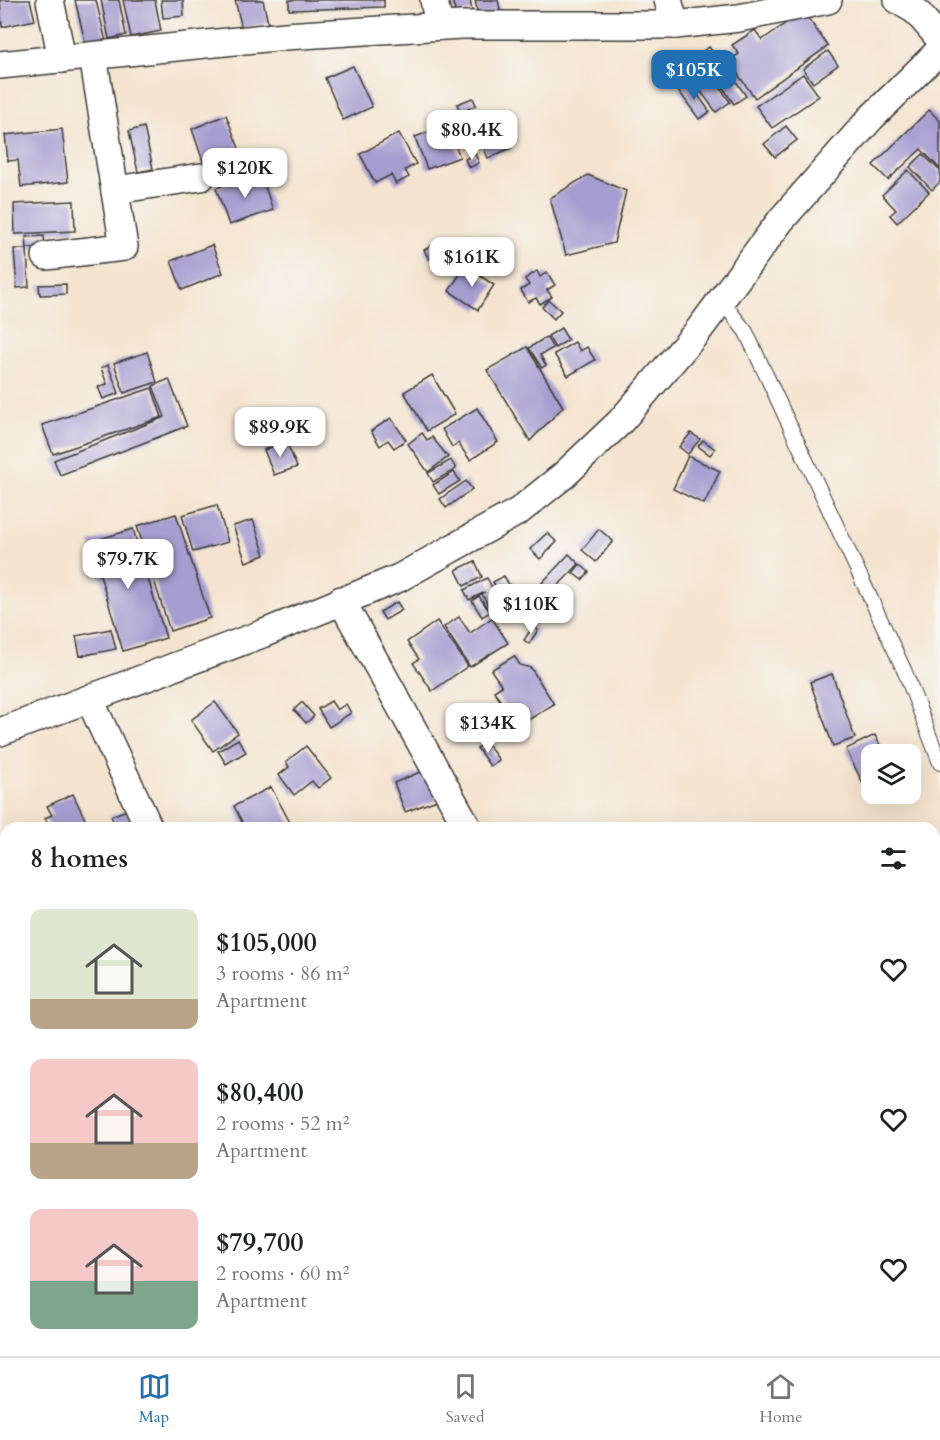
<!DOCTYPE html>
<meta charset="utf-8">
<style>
:root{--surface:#fff;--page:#f6f6f6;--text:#202124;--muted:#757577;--line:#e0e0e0;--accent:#1f6fb2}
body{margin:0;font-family:Cardo,serif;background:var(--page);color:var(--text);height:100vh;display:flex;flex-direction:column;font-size:22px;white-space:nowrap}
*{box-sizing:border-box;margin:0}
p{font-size:20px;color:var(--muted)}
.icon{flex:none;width:33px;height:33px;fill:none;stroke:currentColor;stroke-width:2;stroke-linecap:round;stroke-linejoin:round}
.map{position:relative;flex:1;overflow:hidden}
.panel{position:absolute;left:0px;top:822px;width:940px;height:534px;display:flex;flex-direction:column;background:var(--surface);border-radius:18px 18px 0 0;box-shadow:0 6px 24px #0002}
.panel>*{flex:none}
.fabs{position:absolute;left:861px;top:744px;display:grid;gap:12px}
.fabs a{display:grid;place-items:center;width:60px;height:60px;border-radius:12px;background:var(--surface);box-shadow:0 6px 24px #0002;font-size:30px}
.price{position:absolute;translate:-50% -51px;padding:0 14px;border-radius:12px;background:#fff;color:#222;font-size:20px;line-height:39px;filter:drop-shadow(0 2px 3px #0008)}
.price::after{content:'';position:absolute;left:50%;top:36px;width:18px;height:14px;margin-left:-9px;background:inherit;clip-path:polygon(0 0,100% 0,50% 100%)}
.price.selected{background:var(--accent);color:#fff}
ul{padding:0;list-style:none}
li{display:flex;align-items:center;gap:18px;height:150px;padding:0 30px}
li span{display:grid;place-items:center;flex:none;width:168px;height:120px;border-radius:12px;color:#555}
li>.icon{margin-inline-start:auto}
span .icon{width:72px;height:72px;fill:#fffc;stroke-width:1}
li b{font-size:26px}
h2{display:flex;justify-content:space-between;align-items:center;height:72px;padding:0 30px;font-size:26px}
.tab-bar{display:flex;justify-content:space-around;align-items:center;height:84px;border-top:2px solid var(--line);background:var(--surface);font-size:16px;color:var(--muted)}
.tab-bar a{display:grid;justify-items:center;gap:3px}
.tab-bar .selected{color:var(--accent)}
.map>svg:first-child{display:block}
.building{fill:#a69dd0}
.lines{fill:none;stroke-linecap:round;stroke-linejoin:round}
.lane-casing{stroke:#3c3a37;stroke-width:16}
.street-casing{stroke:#3c3a37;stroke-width:30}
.lane{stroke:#fff;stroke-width:14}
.street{stroke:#fff;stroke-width:27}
</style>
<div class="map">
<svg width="940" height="1356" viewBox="0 0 940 1356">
<rect width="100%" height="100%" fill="#f6f6f2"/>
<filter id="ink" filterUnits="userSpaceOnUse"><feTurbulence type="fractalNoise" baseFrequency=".0167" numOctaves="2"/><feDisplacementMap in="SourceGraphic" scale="12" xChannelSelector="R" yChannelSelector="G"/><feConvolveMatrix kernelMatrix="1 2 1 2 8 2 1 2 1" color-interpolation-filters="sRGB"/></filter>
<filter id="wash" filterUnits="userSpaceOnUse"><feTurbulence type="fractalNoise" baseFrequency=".008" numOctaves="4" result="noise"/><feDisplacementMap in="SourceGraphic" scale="24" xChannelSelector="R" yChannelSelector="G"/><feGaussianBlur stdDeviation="1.35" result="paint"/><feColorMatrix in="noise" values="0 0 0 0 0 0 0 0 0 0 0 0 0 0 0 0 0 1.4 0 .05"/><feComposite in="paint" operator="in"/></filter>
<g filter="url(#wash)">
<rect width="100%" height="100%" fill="#f4e4cf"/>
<g id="blocks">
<!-- building -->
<g class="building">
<path d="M0,0H30L35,20L2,27Z"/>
<path d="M75,0H96L106,42L86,46Z"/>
<path d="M101,0H119L126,35L109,39Z"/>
<path d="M123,0H155L161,31L131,37Z"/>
<path d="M161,0H183L184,16L163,18Z"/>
<path d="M235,0H263L268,23L242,29Z"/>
<path d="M289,0H384V7L289,10Z"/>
<path d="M452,0H470L472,11L456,15Z"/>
<path d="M475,0H498L501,14L479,19Z"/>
<path d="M803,11L828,46L755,98L728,61L739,54L732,45L755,30L762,40Z"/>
<path d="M709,47L720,62L711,68L700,53Z"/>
<path d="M828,51L838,65L813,83L803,69Z"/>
<path d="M664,59L673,72L664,78L655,66Z"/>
<path d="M353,66L372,107L343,120L325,78Z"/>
<path d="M727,68L746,96L734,104L715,76Z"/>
<path d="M803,74L819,96L772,128L756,106Z"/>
<path d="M711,75L730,102L716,112L696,85Z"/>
<path d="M689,82L710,112L699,119L678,90Z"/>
<path d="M473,98L476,105L468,109L476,127L468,131L457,104Z"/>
<path d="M929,110L940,121V169L921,149L888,180L873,165Z"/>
<path d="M495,113L499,121L484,128L480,121Z"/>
<path d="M226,115L244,161L207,173L192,129Z"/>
<path d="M500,123L511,148L488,158L477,133Z"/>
<path d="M447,125L460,157L427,169L415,137Z"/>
<path d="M786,126L797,140L775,157L764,144Z"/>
<path d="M144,127L153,169L138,172L129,131Z"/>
<path d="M62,129L68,182L21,187L18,160L8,161L5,135Z"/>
<path d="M399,133L416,164L405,170L409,177L396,184L391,175L375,183L360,154Z"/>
<path d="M475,154L479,163L469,168L465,159Z"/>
<path d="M923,154L940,171V182L932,190L910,167Z"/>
<path d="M908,170L929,192L897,223L890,215L896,210L882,195Z"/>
<path d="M260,172L273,210L229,225L216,188Z"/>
<path d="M588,175L626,191L614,243L566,255L550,198Z"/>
<path d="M74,201L75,231L15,234L14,204Z"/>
<path d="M44,236L45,247L27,248L26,237Z"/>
<path d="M212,245L223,273L182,290L171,261Z"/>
<path d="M433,245L438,254L429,259L424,250Z"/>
<path d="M14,249H27L29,287L17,288Z"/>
<path d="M465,266L494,285L478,310L449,291Z"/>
<path d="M537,271L540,277L547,272L555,285L547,290L552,297L540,304L536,298L528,302L521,290L529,285L525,279Z"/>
<path d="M66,284V294L40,295L39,285Z"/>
<path d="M549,300L561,311L554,319L542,307Z"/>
<path d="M561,328L568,340L555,348L548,336Z"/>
<path d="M546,337L553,348L540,355L546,365L542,368L529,348Z"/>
<path d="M575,342L580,351L587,347L595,360L568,376L554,354Z"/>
<path d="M527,347L563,407L530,441L487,370Z"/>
<path d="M147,352L157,382L124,393L114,363Z"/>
<path d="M108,365L119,393L103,399L98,387L107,384L101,368Z"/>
<path d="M432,375L455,414L427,431L404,392Z"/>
<path d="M169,379L187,426L60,475L54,460L165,417L153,386Z"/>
<path d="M152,388L162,417L53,454L42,425Z"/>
<path d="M477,408L498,442L470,460L458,443L452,447L442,429Z"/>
<path d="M391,418L406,440L394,448L388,440L380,446L371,431Z"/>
<path d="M422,433L427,440L432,437L448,457L428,472L408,444Z"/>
<path d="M691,433L700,439L688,454L679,447Z"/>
<path d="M703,440L715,449L710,455L698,446Z"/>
<path d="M286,441L297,467L274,475L264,450Z"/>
<path d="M688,456L720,471L704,504L673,489Z"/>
<path d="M451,460L456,469L433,482L428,473Z"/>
<path d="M454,472L460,481L439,494L433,485Z"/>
<path d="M466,481L472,489L446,508L440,499Z"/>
<path d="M217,505L228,542L193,552L182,515Z"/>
<path d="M176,514L210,618L170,631L137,526Z"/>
<path d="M253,520L265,555L246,562L233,526Z"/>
<path d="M133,529L166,638L123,651L90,542Z"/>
<path d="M599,529L613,541L596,562L582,550Z"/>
<path d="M547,533L557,542L540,559L530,549Z"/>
<path d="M569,554L579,564L551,593L541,584Z"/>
<path d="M475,561L482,577L464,586L456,570Z"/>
<path d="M580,564L589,572L582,580L573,573Z"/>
<path d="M504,576L511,588L500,594L493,582Z"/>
<path d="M487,578L502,606L492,612L482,594L485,592L469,600L464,590Z"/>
<path d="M535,589L551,600L533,626L517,615Z"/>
<path d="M479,596L490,612L482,617L472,601Z"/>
<path d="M397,602L402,610L385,620L380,612Z"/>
<path d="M459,617L470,633L492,618L508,643L470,667L444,627Z"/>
<path d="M437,621L468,666L432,691L413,663L419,659L407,642Z"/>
<path d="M533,626L538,630L529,644L524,640Z"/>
<path d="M111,629L116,649L80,656L76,636Z"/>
<path d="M514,656L520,665L531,668L554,704L517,727L494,691L502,686L491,670Z"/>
<path d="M832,674L855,738L833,746L810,682Z"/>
<path d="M331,701L337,710L346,704L351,713L329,727L318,709Z"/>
<path d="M215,702L238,733L213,751L191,720Z"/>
<path d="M302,702L314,716L306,723L294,710Z"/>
<path d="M875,735L883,751L893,746L897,754H872V792L868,794L846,749Z"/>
<path d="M238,739L246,752L226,764L218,751Z"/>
<path d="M486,742L499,760L490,766L477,748Z"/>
<path d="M306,746L331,778L318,788L312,781L294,795L279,775L289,767L286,762Z"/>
<path d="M425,770L437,800L405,812L394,783Z"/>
<path d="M271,787L293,828H239L244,826L234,806Z"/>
<path d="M73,794L86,821L70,828H50L45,818L52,815L47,806Z"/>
<path d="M137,806L144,820L124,828H116L111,816Z"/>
<path d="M940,861V936L934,938V862Z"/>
<path d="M6,930V947L0,949V932Z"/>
<path d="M940,942V994L934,996V944Z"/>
<path d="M6,1066V1111L2,1113L0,1109V1069Z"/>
<path d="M3,1347H6V1350H49L50,1356H4Z"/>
<path d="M565,1350H607L609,1353L604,1356H570Z"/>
<path d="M625,1350H649L653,1356H624L622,1352Z"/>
<path d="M652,1350H699L688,1356H656Z"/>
</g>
</g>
</g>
<g filter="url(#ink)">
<use href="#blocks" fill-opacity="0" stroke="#3c3a37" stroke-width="1.5"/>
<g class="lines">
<!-- lane casing -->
<g class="lane-casing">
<path id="lane" d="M721,300L746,332L905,672L940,763"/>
</g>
<!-- street casing -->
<g class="street-casing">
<g id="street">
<path d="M50,0L62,59"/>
<path d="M434,0L439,26"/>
<path d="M668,0L675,25"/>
<path d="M898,0L916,11L940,39"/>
<path d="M0,65L285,36L461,25H675L739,18L828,0"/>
<path d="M115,190L201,177"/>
<path d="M46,256L124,247L93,56"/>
<path d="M341,600L468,828"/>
<path d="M90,700L149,828"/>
<path d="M0,732L262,634L399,578L519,511L564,475L620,422L698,331L781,220L871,118L940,50"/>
<path d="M0,892V893"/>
<path d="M0,1140V1146"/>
<path d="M0,1162L6,1179"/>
<path d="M67,1350L69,1356"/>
<path d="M366,1350L368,1356"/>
<path d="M752,1350L755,1356"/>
</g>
</g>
<!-- lane -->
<use href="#lane" class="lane"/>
<!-- street -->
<use href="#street" class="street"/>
</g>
</g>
</svg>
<div class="fabs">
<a><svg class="icon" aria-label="layers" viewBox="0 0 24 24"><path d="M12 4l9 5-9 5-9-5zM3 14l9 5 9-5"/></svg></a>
</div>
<b class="price selected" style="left:694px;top:101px">$105K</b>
<b class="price" style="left:472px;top:161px">$80.4K</b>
<b class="price" style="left:245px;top:199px">$120K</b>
<b class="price" style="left:472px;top:288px">$161K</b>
<b class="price" style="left:280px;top:458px">$89.9K</b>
<b class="price" style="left:128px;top:590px">$79.7K</b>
<b class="price" style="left:531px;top:635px">$110K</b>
<b class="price" style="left:488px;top:754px">$134K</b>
<section class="panel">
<h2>8 homes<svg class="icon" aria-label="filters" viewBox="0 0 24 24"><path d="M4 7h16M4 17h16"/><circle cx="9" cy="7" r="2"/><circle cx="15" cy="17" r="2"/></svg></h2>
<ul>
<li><span style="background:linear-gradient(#dfe7d0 75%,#b9a48a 0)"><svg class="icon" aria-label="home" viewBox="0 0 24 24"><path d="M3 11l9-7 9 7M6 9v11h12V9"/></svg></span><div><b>$105,000</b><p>3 rooms · 86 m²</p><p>Apartment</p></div><svg class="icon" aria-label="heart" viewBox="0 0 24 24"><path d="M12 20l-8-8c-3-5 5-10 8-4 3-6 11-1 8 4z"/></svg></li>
<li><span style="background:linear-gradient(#f6c9c9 70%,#b9a48a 0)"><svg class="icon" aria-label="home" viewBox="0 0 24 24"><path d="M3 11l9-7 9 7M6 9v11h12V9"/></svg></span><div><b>$80,400</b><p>2 rooms · 52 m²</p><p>Apartment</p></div><svg class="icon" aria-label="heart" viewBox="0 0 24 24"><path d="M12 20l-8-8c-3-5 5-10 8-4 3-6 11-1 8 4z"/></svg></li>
<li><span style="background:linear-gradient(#f6c9c9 60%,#7fa58c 0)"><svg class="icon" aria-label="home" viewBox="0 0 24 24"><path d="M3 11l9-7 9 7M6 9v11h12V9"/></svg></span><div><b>$79,700</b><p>2 rooms · 60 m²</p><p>Apartment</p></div><svg class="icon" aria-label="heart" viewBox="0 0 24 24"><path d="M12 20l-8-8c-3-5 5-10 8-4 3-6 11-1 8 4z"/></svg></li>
</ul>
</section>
</div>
<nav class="tab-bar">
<a class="selected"><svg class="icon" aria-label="map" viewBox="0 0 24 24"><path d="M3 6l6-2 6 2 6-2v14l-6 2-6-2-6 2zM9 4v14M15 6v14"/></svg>Map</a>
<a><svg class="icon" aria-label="saved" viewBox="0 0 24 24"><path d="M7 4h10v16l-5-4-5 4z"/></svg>Saved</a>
<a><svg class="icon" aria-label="home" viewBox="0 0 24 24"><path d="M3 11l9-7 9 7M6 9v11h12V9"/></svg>Home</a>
</nav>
